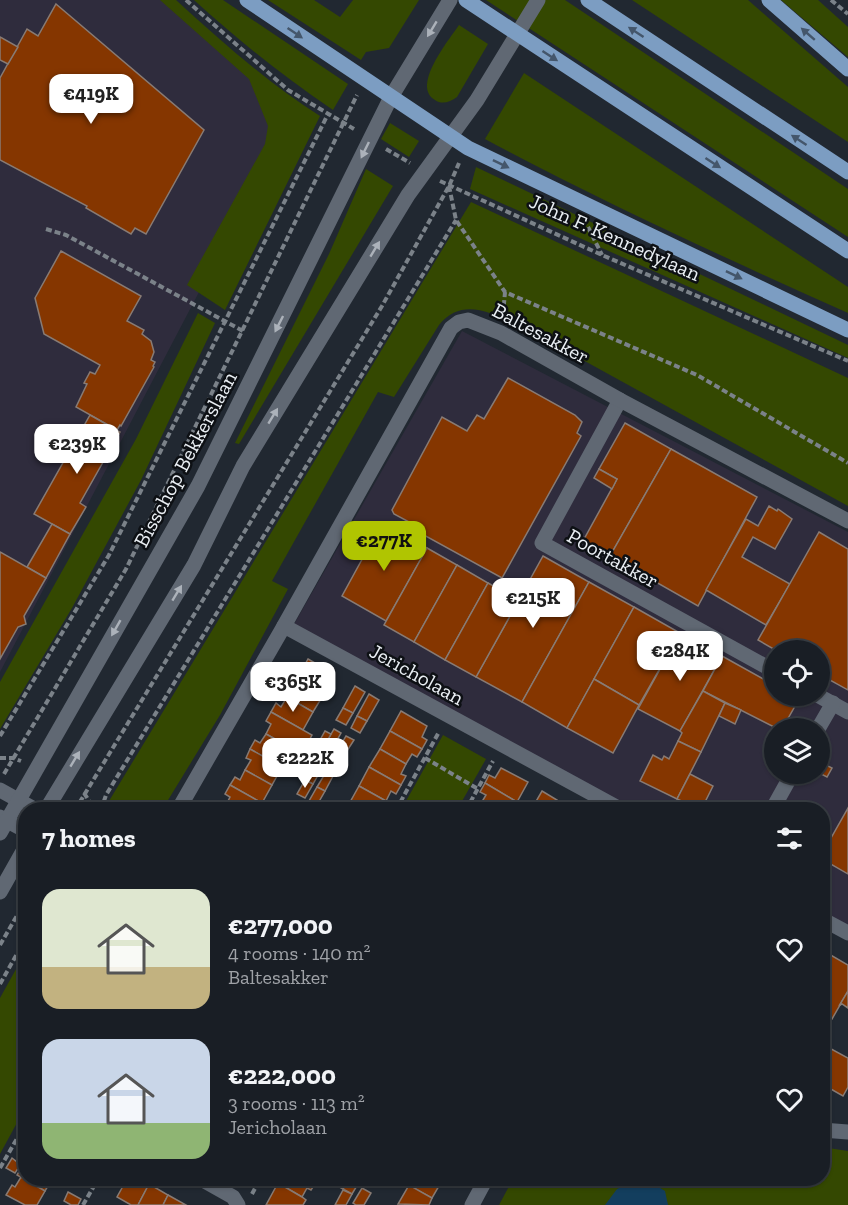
<!DOCTYPE html>
<meta charset="utf-8">
<style>
:root{--surface:#191e25;--page:#22272d;--text:#f1f3f6;--muted:#9fa2a7;--line:#373c42;--accent:#b0c501}
body{margin:0;font-family:"Zilla Slab",serif;background:var(--page);color:var(--text);height:100vh;display:flex;flex-direction:column;font-size:22px;white-space:nowrap}
*{box-sizing:border-box;margin:0}
p{font-size:20px;color:var(--muted)}
.icon{flex:none;width:33px;height:33px;fill:none;stroke:currentColor;stroke-width:2;stroke-linecap:round;stroke-linejoin:round}
.map{position:relative;flex:1;overflow:hidden}
.drawer{position:absolute;left:18px;top:802px;width:812px;height:384px;display:flex;flex-direction:column;background:var(--surface);border-radius:24px;box-shadow:0 2px 4px #0004,0 0 0 2px var(--line)}
.drawer>*{flex:none}
.buttons{position:absolute;left:764px;top:640px;display:grid;gap:12px}
.buttons a{display:grid;place-items:center;width:66px;height:66px;border-radius:50%;background:var(--surface);box-shadow:0 2px 4px #0004,0 0 0 2px var(--line);font-size:30px}
.price{position:absolute;translate:-50% -51px;padding:0 14px;border-radius:12px;background:#fff;color:#222;font-size:20px;line-height:39px;filter:drop-shadow(0 2px 3px #0008)}
.price::after{content:'';position:absolute;left:50%;top:36px;width:18px;height:14px;margin-left:-9px;background:inherit;clip-path:polygon(0 0,100% 0,50% 100%)}
.price.active{background:var(--accent);color:#111}
ul{padding:0;list-style:none}
li{display:flex;align-items:center;gap:18px;height:150px;padding:0 24px}
li span{display:grid;place-items:center;flex:none;width:168px;height:120px;border-radius:18px;color:#555}
li>.icon{margin-inline-start:auto}
span .icon{width:72px;height:72px;fill:#fffc;stroke-width:1}
li b{font-size:26px}
h2{display:flex;justify-content:space-between;align-items:center;height:72px;padding:0 24px;font-size:26px}
.map>svg:first-child{display:block}
.industrial{fill:#2f2c3d;fill-rule:evenodd}
.green{fill:#344801}
.water{fill:#133e5e}
.building{fill:#853600;stroke:#887b74;stroke-width:1.5}
.lines{fill:none;stroke-linecap:round;stroke-linejoin:round}
.path{stroke:#7b8289;stroke-width:4;stroke-dasharray:6 3;stroke-linecap:butt}
.street{stroke:#606873;stroke-width:15}
.secondary{stroke:#606873;stroke-width:15}
.primary{stroke:#7c9dc2;stroke-width:15}
.oneway{fill:#acb2ba}
.oneway2{fill:#44566b}
.labels{text-anchor:middle;dominant-baseline:central;stroke-width:5;stroke-linejoin:round;paint-order:stroke}
.street-label{font-size:21px;fill:#eaeff4;stroke:#0d1014}
</style>
<div class="map">
<svg width="848" height="1205" viewBox="0 0 848 1205">
<rect width="100%" height="100%" fill="#212831"/>
<!-- industrial -->
<g class="industrial">
<path d="M0,0H163L266,91L276,145L0,672Z"/>
<path d="M462,331L848,532V929L822,915V810H631L293,626ZM774,651H819V696H774ZM774,729H819V774H774Z"/>
</g>
<!-- green -->
<g class="green">
<path d="M160,0H176C222,42 268,83 320,116L225,310L187,285L265,144L268,126L249,79Z"/>
<path d="M194,0H223L348,84L333,110C284,77 238,40 194,0Z"/>
<path d="M268,0H314L340,17L353,0H419L389,48L366,52L361,60Z"/>
<path d="M486,0H565L848,189V237Z"/>
<path d="M632,0H748L848,87V142Z"/>
<path d="M781,0H818L848,27V57Z"/>
<path d="M459,25L488,44L457,97C450,102 442,105 435,100C411,86 449,40 459,25Z"/>
<path d="M524,73L848,287V313C725,258 603,202 485,139Z"/>
<path d="M390,123L419,141L409,157L381,139Z"/>
<path d="M476,167L848,345V358L470,189Z"/>
<path d="M366,169L393,186L239,444L235,443L329,254Z"/>
<path d="M471,202L848,378V506L532,332C503,319 465,292 439,325L394,397L378,392L272,581L288,589L220,715L162,810H109L106,806Z"/>
<path d="M198,313L215,323L141,480L72,608L0,729V682L136,439Z"/>
<path d="M443,735L486,759L457,810H401Z"/>
<path d="M25,953V1108L0,1154V998Z"/>
<path d="M822,1147L848,1151V1205H499L513,1179H822Z"/>
</g>
<!-- water -->
<path class="water" d="M638,1179H646L665,1191L668,1205H605L617,1189Z"/>
<!-- building -->
<g class="building">
<path d="M56,4L204,130L146,234L135,228L131,234L86,208L87,206L0,160V78L27,29L38,36Z"/>
<path d="M0,37L18,47L8,64L0,60Z"/>
<path d="M61,251L141,296L127,321L144,330L142,334L151,341L154,352L151,360L155,362L153,366L154,367L121,426L120,425L117,430L76,407L87,384L84,383L90,372L95,374L100,365L44,334L35,298Z"/>
<path d="M508,378L575,415L582,422L577,433L581,436L502,578L411,528L413,524L394,514L392,510L442,417L467,431L477,415L484,419Z"/>
<path d="M90,415L120,432L80,503L86,507L70,534L34,514Z"/>
<path d="M625,423L671,449L610,556L583,541L617,479L599,469Z"/>
<path d="M671,449L757,497L698,606L610,556Z"/>
<path d="M599,469L617,479L612,489L594,478Z"/>
<path d="M769,506L777,511L778,509L792,519L775,549L753,537L742,557L790,584L766,625L706,590L746,519L758,526Z"/>
<path d="M382,523L427,548L386,621L342,596Z"/>
<path d="M52,524L70,534L46,578L27,567Z"/>
<path d="M819,532L848,549V690L819,674V651H777L758,640Z"/>
<path d="M427,548L457,565L414,642L384,625Z"/>
<path d="M0,552L46,578L24,616L26,624L18,627L0,659Z"/>
<path d="M543,556L589,582L522,702L476,677Z"/>
<path d="M457,565L488,583L445,660L414,642Z"/>
<path d="M589,582L634,607L567,728L522,702Z"/>
<path d="M488,583L519,600L476,677L445,660Z"/>
<path d="M634,607L680,633L639,705L594,679Z"/>
<path d="M680,633L722,656L680,731L638,709Z"/>
<path d="M722,656L774,685V696H793L799,699L782,729H778L703,691Z"/>
<path d="M308,659L334,674L324,694L292,676L296,667L302,670Z"/>
<path d="M292,676L324,694L313,712L287,697L292,687L287,684Z"/>
<path d="M594,679L639,705L613,753L567,728Z"/>
<path d="M355,686L365,692L353,713L343,708Z"/>
<path d="M703,691L725,703L701,752L678,741L682,733L680,731Z"/>
<path d="M369,694L379,700L367,721L357,716Z"/>
<path d="M287,697L313,712L303,730L271,712L276,703L281,707Z"/>
<path d="M725,703L741,710L735,724L719,716Z"/>
<path d="M343,708L353,713L346,725L336,720Z"/>
<path d="M401,711L427,726L422,737L427,740L422,749L390,731Z"/>
<path d="M271,712L312,735L302,754L266,734L271,724L266,721Z"/>
<path d="M357,716L367,721L360,733L351,728Z"/>
<path d="M334,729L341,733L333,747L326,743Z"/>
<path d="M325,731L331,734L326,743L320,740Z"/>
<path d="M390,731L422,749L417,757L412,754L406,764L380,749Z"/>
<path d="M266,734L293,749L282,767L250,749L255,740L260,743Z"/>
<path d="M346,736L354,740L345,754L338,750Z"/>
<path d="M678,741L701,752L677,799L640,781L653,755L662,760L664,756L669,759Z"/>
<path d="M326,743L333,747L325,762L318,758Z"/>
<path d="M250,749L282,767L272,785L245,770L251,760L246,758Z"/>
<path d="M380,749L406,764L401,774L406,776L401,785L369,767Z"/>
<path d="M338,750L345,754L338,769L330,764Z"/>
<path d="M313,765L321,770L313,784L305,780Z"/>
<path d="M826,765L832,768L827,777L821,774Z"/>
<path d="M369,767L401,785L396,794L391,791L386,801L359,786Z"/>
<path d="M501,768L528,782L517,802L485,783L489,775L495,778Z"/>
<path d="M245,770L272,785L262,803L230,785L235,777L240,780Z"/>
<path d="M326,772L333,776L325,791L317,787Z"/>
<path d="M690,774L713,786L701,810L677,799Z"/>
<path d="M305,780L313,784L305,798L297,794Z"/>
<path d="M485,783L517,802L512,810H489L480,805L486,795L480,792Z"/>
<path d="M230,785L262,803L258,810H231L225,807L230,797L225,794Z"/>
<path d="M359,786L386,801L381,810H360L349,804Z"/>
<path d="M317,787L325,791L317,805L309,801Z"/>
<path d="M542,791L557,800L551,810H531Z"/>
<path d="M293,802L300,806L298,810H288Z"/>
<path d="M562,802L571,808L570,810H557Z"/>
<path d="M848,808V874L822,859V854Z"/>
<path d="M822,950L848,965V991L832,1019L822,1014Z"/>
<path d="M848,991V1008L842,1004L839,1006Z"/>
<path d="M822,1044L848,1058V1087L843,1096L822,1084Z"/>
<path d="M12,1158L17,1162L19,1167L15,1173L6,1168Z"/>
<path d="M23,1165L26,1167V1179H52L45,1191L17,1175Z"/>
<path d="M21,1177L45,1191L37,1205H25L6,1195L12,1185L15,1187Z"/>
<path d="M127,1179H140L149,1184L138,1205H131L117,1197Z"/>
<path d="M282,1179H313L317,1181L311,1190L307,1188L302,1197L278,1183Z"/>
<path d="M337,1179H349L343,1189L334,1184Z"/>
<path d="M349,1179H361L352,1194L343,1189Z"/>
<path d="M396,1179H443L432,1198Z"/>
<path d="M278,1183L302,1197L306,1200L303,1205H266Z"/>
<path d="M149,1184L168,1195L163,1205H138Z"/>
<path d="M409,1185L432,1198L429,1205L398,1204Z"/>
<path d="M362,1188L371,1193L364,1205H356L353,1203Z"/>
<path d="M343,1190L352,1194L346,1205H335Z"/>
<path d="M68,1192L81,1199L78,1205H71L64,1201Z"/>
<path d="M168,1195L186,1205H163Z"/>
</g>
<g class="lines">
<!-- path -->
<g class="path">
<path d="M186,0L288,90L354,129"/>
<path d="M831,0L848,14"/>
<path d="M386,149L410,163"/>
<path d="M440,181L602,255L848,361"/>
<path d="M449,186L456,220L505,292L697,375L848,463"/>
<path d="M588,227L602,255"/>
<path d="M46,229L66,235L243,331"/>
<path d="M503,315L505,292"/>
<path d="M0,736L109,555L328,114"/>
<path d="M0,758H13L21,761"/>
<path d="M425,758L478,789"/>
<path d="M4,774L126,569L357,95"/>
<path d="M84,793L95,810"/>
<path d="M75,810L382,306L449,186L459,163"/>
<path d="M101,810L106,795L456,220"/>
<path d="M396,810L439,732"/>
<path d="M466,810L493,761"/>
<path d="M0,945L26,900"/>
<path d="M0,984L26,938"/>
<path d="M0,1168L26,1123"/>
<path d="M252,1194L260,1179"/>
<path d="M83,1205L98,1179"/>
</g>
<!-- street -->
<g class="street">
<path d="M620,400L542,543L774,671"/>
<path d="M284,626L451,328L459,322L468,320L501,333L620,400L848,521"/>
<path d="M819,696L848,712"/>
<path d="M818,729L833,703"/>
<path d="M178,810L284,626L622,810"/>
<path d="M772,810L792,774"/>
<path d="M822,919L848,933"/>
<path d="M201,1179L233,1197L238,1205"/>
<path d="M472,1205L486,1179"/>
</g>
<!-- secondary -->
<g class="secondary">
<path d="M0,790L36,810"/>
<path d="M46,810L194,565L243,466L408,195L477,100L538,0"/>
<path d="M0,817L26,831"/>
<path d="M0,833L198,486L391,97L450,0"/>
<path d="M0,892L26,846"/>
<path d="M822,1130L848,1132"/>
</g>
<!-- primary -->
<g class="primary">
<path d="M247,0L468,148L848,330"/>
<path d="M466,0L848,251"/>
<path d="M588,0L848,172"/>
<path d="M769,0L848,69"/>
</g>
</g>
<!-- one-way arrows -->
<defs><path id="oneway-solid" d="M-6-.8H1V-3.2L6.5 0L1 3.2V.8H-6Z" transform="scale(1.5)"/></defs>
<g class="oneway">
<use href="#oneway-solid" transform="translate(432 29) rotate(121)"/>
<use href="#oneway-solid" transform="translate(365 150) rotate(116)"/>
<use href="#oneway-solid" transform="translate(375 249) rotate(-59)"/>
<use href="#oneway-solid" transform="translate(279 324) rotate(117)"/>
<use href="#oneway-solid" transform="translate(273 416) rotate(-59)"/>
<use href="#oneway-solid" transform="translate(177 593) rotate(-59)"/>
<use href="#oneway-solid" transform="translate(116 628) rotate(120)"/>
<use href="#oneway-solid" transform="translate(75 759) rotate(-59)"/>
</g>
<g class="oneway2">
<use href="#oneway-solid" transform="translate(636 32) rotate(-147)"/>
<use href="#oneway-solid" transform="translate(295 33) rotate(34)"/>
<use href="#oneway-solid" transform="translate(808 34) rotate(-139)"/>
<use href="#oneway-solid" transform="translate(550 56) rotate(33)"/>
<use href="#oneway-solid" transform="translate(799 140) rotate(-147)"/>
<use href="#oneway-solid" transform="translate(713 163) rotate(33)"/>
<use href="#oneway-solid" transform="translate(501 164) rotate(26)"/>
<use href="#oneway-solid" transform="translate(734 275) rotate(26)"/>
</g>
<g class="labels">
<!-- street labels -->
<g class="street-label">
<text transform="translate(615 237) rotate(24)">John F. Kennedylaan</text>
<text transform="translate(541 333) rotate(28)">Baltesakker</text>
<text transform="translate(185 459) rotate(-62)">Bisschop Bekkerslaan</text>
<text transform="translate(613 558) rotate(29)">Poortakker</text>
<text transform="translate(417 674) rotate(29)">Jericholaan</text>
</g>
</g>
</svg>
<div class="buttons">
<a><svg class="icon" aria-label="locate" viewBox="0 0 24 24"><circle cx="12" cy="12" r="6"/><path d="M12 2v4M12 18v4M2 12h4M18 12h4"/></svg></a>
<a><svg class="icon" aria-label="layers" viewBox="0 0 24 24"><path d="M12 4l9 5-9 5-9-5zM3 14l9 5 9-5"/></svg></a>
</div>
<b class="price" style="left:91px;top:125px">€419K</b>
<b class="price" style="left:77px;top:475px">€239K</b>
<b class="price active" style="left:384px;top:572px">€277K</b>
<b class="price" style="left:533px;top:629px">€215K</b>
<b class="price" style="left:680px;top:682px">€284K</b>
<b class="price" style="left:293px;top:713px">€365K</b>
<b class="price" style="left:305px;top:789px">€222K</b>
<section class="drawer">
<h2>7 homes<svg class="icon" aria-label="filters" viewBox="0 0 24 24"><path d="M4 7h16M4 17h16"/><circle cx="9" cy="7" r="2"/><circle cx="15" cy="17" r="2"/></svg></h2>
<ul>
<li><span style="background:linear-gradient(#dfe7d0 65%,#c2b280 0)"><svg class="icon" aria-label="home" viewBox="0 0 24 24"><path d="M3 11l9-7 9 7M6 9v11h12V9"/></svg></span><div><b>€277,000</b><p>4 rooms · 140 m²</p><p>Baltesakker</p></div><svg class="icon" aria-label="heart" viewBox="0 0 24 24"><path d="M12 20l-8-8c-3-5 5-10 8-4 3-6 11-1 8 4z"/></svg></li>
<li><span style="background:linear-gradient(#c9d6e8 70%,#8fb573 0)"><svg class="icon" aria-label="home" viewBox="0 0 24 24"><path d="M3 11l9-7 9 7M6 9v11h12V9"/></svg></span><div><b>€222,000</b><p>3 rooms · 113 m²</p><p>Jericholaan</p></div><svg class="icon" aria-label="heart" viewBox="0 0 24 24"><path d="M12 20l-8-8c-3-5 5-10 8-4 3-6 11-1 8 4z"/></svg></li>
</ul>
</section>
</div>
